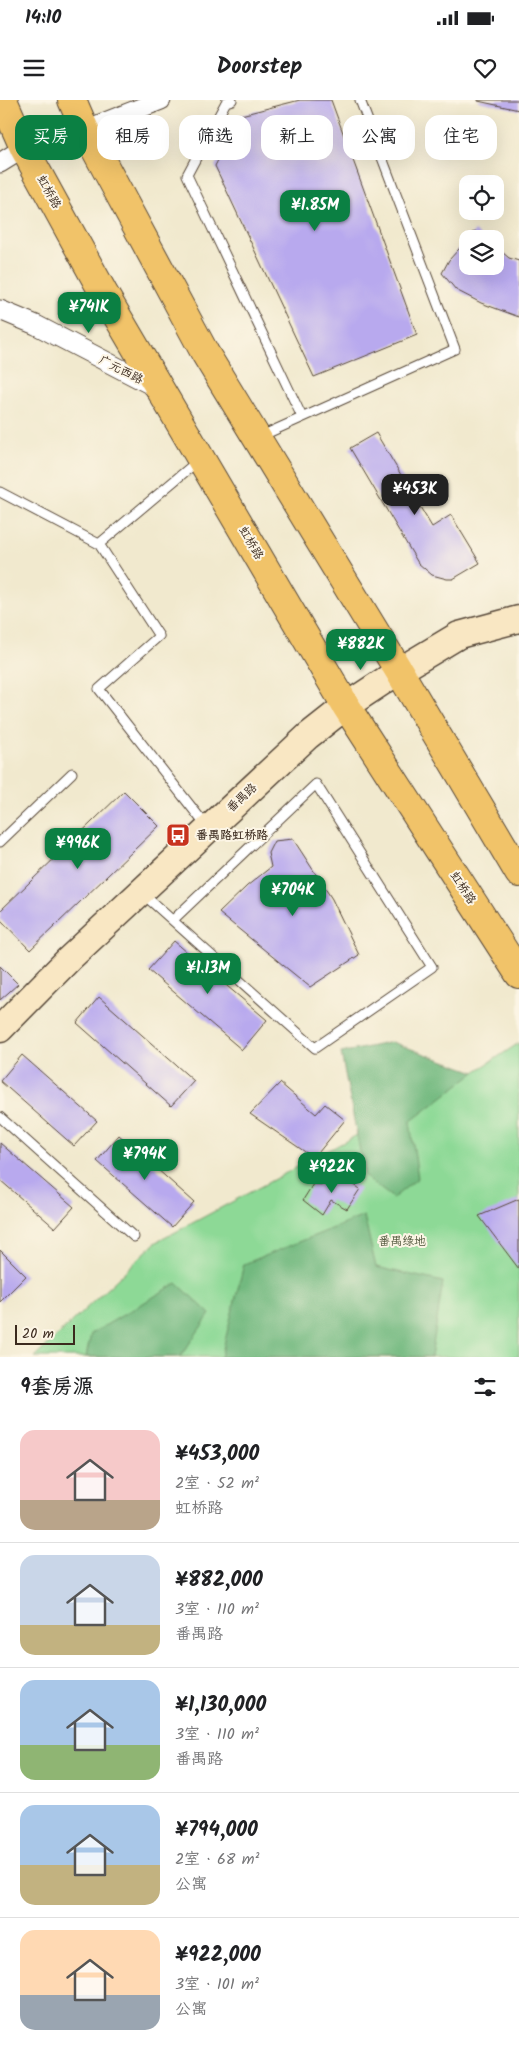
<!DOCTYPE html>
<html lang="zh">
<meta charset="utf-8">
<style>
:root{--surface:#fff;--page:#f2f2f2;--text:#202124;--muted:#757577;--line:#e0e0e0;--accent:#0b8043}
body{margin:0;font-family:Kalam,"LXGW WenKai TC",sans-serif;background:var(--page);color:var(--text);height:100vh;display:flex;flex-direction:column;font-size:19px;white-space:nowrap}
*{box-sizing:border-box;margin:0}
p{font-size:16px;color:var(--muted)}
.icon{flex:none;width:28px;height:28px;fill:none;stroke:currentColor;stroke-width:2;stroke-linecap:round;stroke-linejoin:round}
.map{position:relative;height:1257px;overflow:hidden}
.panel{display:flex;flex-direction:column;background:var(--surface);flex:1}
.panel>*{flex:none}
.guide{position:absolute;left:15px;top:15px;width:490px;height:45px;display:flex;gap:10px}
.buttons{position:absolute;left:459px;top:75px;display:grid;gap:10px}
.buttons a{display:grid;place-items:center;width:45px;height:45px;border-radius:10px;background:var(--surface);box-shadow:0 5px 20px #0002;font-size:25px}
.scale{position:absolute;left:15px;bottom:12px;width:60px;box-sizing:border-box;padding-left:5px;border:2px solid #3b2a1e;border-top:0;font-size:14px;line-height:18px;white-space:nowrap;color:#3b2a1e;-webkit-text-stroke:4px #fcf5e5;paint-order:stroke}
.price{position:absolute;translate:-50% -42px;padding:0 11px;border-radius:10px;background:var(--accent);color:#fff;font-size:16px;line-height:32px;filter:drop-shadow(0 1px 2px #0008)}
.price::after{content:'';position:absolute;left:50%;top:30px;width:15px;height:11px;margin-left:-8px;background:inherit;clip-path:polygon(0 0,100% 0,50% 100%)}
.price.active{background:#222;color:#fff}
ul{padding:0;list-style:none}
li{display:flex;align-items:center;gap:15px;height:125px;padding:0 20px}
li+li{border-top:1px solid var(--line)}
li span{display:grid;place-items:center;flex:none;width:140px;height:100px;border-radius:15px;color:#555}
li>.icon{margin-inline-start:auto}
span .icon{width:60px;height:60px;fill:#fffc;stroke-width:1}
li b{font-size:21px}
h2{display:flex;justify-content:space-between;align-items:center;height:60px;padding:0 20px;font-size:21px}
.tag{padding:0 18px;border-radius:15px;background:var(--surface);box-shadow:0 5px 20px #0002;font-size:18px;line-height:45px}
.tag.active{background:var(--accent);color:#fff}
.status{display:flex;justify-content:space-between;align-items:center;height:35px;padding:0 25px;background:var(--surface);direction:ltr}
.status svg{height:14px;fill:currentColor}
header{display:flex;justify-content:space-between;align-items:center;height:65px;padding:0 20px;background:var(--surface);font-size:22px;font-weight:600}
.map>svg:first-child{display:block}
.green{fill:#8dd996;stroke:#64825a}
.forest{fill:#72b97f;stroke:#56724e}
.building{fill:#b8a9ee}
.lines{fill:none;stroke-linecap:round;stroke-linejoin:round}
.lane-casing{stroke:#564738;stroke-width:11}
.street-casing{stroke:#564738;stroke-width:21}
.secondary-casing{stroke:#564738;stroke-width:29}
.primary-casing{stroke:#564738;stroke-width:30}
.lane{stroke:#fff;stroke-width:9}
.street{stroke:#fff;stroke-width:19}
.secondary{stroke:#f9e7c3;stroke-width:26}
.primary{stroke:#f1c369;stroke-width:28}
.labels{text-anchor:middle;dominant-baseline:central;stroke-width:4;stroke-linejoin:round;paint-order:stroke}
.street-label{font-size:12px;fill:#3b2a1e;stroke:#fcf5e5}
.poi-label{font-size:12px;font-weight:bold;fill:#3b2a1e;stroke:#fcf5e5;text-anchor:start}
.park-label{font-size:12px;fill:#50563c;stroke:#fcf5e5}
</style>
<div class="status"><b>14:10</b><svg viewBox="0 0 49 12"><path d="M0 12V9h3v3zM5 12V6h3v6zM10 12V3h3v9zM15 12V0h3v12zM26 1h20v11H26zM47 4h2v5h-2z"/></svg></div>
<header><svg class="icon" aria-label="menu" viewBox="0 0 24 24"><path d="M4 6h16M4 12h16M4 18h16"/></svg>Doorstep<svg class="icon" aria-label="heart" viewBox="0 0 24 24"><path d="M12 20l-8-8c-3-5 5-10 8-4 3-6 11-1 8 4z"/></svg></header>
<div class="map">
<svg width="519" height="1257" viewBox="0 0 519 1257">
<rect width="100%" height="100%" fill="#fcf5e5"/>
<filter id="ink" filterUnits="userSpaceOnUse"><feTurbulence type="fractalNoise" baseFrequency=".02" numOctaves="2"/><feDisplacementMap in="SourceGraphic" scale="10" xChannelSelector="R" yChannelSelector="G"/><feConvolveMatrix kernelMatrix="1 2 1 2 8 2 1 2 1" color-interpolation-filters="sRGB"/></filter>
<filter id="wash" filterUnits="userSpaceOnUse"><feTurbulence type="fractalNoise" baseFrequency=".0096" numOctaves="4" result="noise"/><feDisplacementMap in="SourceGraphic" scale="20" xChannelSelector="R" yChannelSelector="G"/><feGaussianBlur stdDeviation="1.12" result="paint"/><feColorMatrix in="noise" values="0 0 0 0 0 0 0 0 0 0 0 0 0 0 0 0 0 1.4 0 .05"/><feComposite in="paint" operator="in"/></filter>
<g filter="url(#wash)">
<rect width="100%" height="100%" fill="#f1e9ce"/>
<!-- green -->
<path class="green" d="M519,943V1257H35L155,1143L475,972Z"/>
<!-- forest -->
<g class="forest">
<path d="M392,942L475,972L410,1022L418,1078L393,1098L365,1077L341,953Z"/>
<path d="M364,1116L376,1167L443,1182L431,1257H221L244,1164Z"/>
<path d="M177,1183L210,1214L180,1257H86L91,1234Z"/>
</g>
<g id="blocks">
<!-- building -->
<g class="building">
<path d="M300,0H331L417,235L314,277L215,66L241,15Z"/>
<path d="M478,0H519V10L478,1Z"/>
<path d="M475,131L485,139H468Z"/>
<path d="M468,139V166H495V146L509,158L519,161V217L481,203L456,190L442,173L449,160Z"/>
<path d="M376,333L432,427L451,415L480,463L453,479H447L432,475L418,463L350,348Z"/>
<path d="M124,691L159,726L30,850L0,819V811Z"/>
<path d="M293,739L332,799L359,855L310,887L219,813L247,786L271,767L268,753L274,741Z"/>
<path d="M174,841L267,920L242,950L148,870Z"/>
<path d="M0,866L18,884L0,900Z"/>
<path d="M99,897L194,981L171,1006L77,923Z"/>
<path d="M22,955L97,1021L74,1046L0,981Z"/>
<path d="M280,983L316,1014L325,1004L345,1020L314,1058L250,1014Z"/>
<path d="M119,1035L194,1102L172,1127L97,1061Z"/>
<path d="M0,1043L74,1107L55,1128L0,1080Z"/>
<path d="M338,1073L360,1089L347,1109L331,1100L322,1115L303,1100L313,1084L326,1085Z"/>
<path d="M519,1099V1169L479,1116Z"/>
<path d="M0,1150L26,1176L0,1202Z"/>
</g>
</g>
</g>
<g filter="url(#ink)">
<use href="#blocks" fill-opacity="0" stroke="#564738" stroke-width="1"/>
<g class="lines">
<!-- lane casing -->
<g class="lane-casing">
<g id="lane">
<path d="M232,0L226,2L187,75L302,317"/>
<path d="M259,337L455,249L360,0"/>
<path d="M0,392L99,444L199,360"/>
<path d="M99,444L159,536L99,589L207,727"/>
<path d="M0,742L72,673"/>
<path d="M143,794L315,948L432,867L316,684L173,820"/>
<path d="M0,1017L134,1137"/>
</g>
</g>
<!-- street casing -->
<g class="street-casing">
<g id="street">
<path d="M85,30L161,0"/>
<path d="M0,63L24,48"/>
<path d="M0,210L36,225L161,290"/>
</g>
</g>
<!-- secondary casing -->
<g class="secondary-casing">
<path id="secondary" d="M0,929L69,859L308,636L346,606L399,571L459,535L519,519"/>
</g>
<!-- primary casing -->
<g class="primary-casing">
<g id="primary">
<path d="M3,0L24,48L103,192L346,606L519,874"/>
<path d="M72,0L85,30L205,253L399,571L519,773"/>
</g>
</g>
<!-- lane -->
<use href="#lane" class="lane"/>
<!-- street -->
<use href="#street" class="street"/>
<!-- secondary -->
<use href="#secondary" class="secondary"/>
<!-- primary -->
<use href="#primary" class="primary"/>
</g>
</g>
<!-- icons -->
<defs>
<g id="bus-square" transform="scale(1.25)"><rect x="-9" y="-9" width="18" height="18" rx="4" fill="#c8321e" stroke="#fcf5e5"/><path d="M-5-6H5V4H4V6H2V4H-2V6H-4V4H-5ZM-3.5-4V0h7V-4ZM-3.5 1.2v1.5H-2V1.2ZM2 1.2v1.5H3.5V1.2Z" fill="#fff"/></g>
</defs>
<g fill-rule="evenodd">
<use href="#bus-square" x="178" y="735"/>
</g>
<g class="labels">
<!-- street labels -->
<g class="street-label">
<text transform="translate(49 92) rotate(61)">虹桥路</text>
<text transform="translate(121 270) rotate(27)">广元西路</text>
<text transform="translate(251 443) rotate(60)">虹桥路</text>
<text transform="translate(242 698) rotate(-43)">番禺路</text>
<text transform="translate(463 788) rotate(57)">虹桥路</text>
</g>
<!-- poi labels -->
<g class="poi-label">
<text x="196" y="735">番禺路虹桥路</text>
</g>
<!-- park labels -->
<g class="park-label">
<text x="402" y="1141">番禺绿地</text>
</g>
</g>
</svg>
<div class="buttons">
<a><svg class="icon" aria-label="locate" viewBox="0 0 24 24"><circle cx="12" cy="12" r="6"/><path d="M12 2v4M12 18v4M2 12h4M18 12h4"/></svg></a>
<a><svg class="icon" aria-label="layers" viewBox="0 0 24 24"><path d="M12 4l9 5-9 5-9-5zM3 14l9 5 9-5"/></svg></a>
</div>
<div class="scale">20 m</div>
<b class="price" style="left:315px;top:132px">¥1.85M</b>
<b class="price" style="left:89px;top:234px">¥741K</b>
<b class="price active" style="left:415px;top:416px">¥453K</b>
<b class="price" style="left:361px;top:571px">¥882K</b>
<b class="price" style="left:78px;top:770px">¥996K</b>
<b class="price" style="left:293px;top:817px">¥704K</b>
<b class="price" style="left:208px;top:895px">¥1.13M</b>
<b class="price" style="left:145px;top:1081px">¥794K</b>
<b class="price" style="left:332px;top:1094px">¥922K</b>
<div class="guide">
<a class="tag active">买房</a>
<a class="tag">租房</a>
<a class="tag">筛选</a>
<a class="tag">新上</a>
<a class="tag">公寓</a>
<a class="tag">住宅</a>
</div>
</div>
<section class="panel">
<h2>9套房源<svg class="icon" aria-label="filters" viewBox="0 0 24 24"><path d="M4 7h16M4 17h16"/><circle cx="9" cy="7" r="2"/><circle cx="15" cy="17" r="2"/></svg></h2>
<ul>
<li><span style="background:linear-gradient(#f6c9c9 70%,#b9a48a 0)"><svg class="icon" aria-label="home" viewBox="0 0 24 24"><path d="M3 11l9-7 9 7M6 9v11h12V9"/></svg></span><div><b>¥453,000</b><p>2室 · 52 m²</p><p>虹桥路</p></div></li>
<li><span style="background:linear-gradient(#c9d6e8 70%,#c2b280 0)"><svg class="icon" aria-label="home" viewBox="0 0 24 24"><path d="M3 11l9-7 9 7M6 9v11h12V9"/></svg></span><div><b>¥882,000</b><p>3室 · 110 m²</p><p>番禺路</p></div></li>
<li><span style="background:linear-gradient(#a9c7e8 65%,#8fb573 0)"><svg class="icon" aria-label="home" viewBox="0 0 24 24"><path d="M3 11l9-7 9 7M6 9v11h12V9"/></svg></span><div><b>¥1,130,000</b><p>3室 · 110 m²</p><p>番禺路</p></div></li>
<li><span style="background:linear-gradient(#a9c7e8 60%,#c2b280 0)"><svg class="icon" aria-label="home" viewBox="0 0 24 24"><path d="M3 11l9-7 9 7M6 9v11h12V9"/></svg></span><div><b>¥794,000</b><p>2室 · 68 m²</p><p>公寓</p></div></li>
<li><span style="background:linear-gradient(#ffd9b3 65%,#9aa5b1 0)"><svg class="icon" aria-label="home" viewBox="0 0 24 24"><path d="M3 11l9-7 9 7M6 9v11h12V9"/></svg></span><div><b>¥922,000</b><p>3室 · 101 m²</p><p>公寓</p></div></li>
</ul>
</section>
